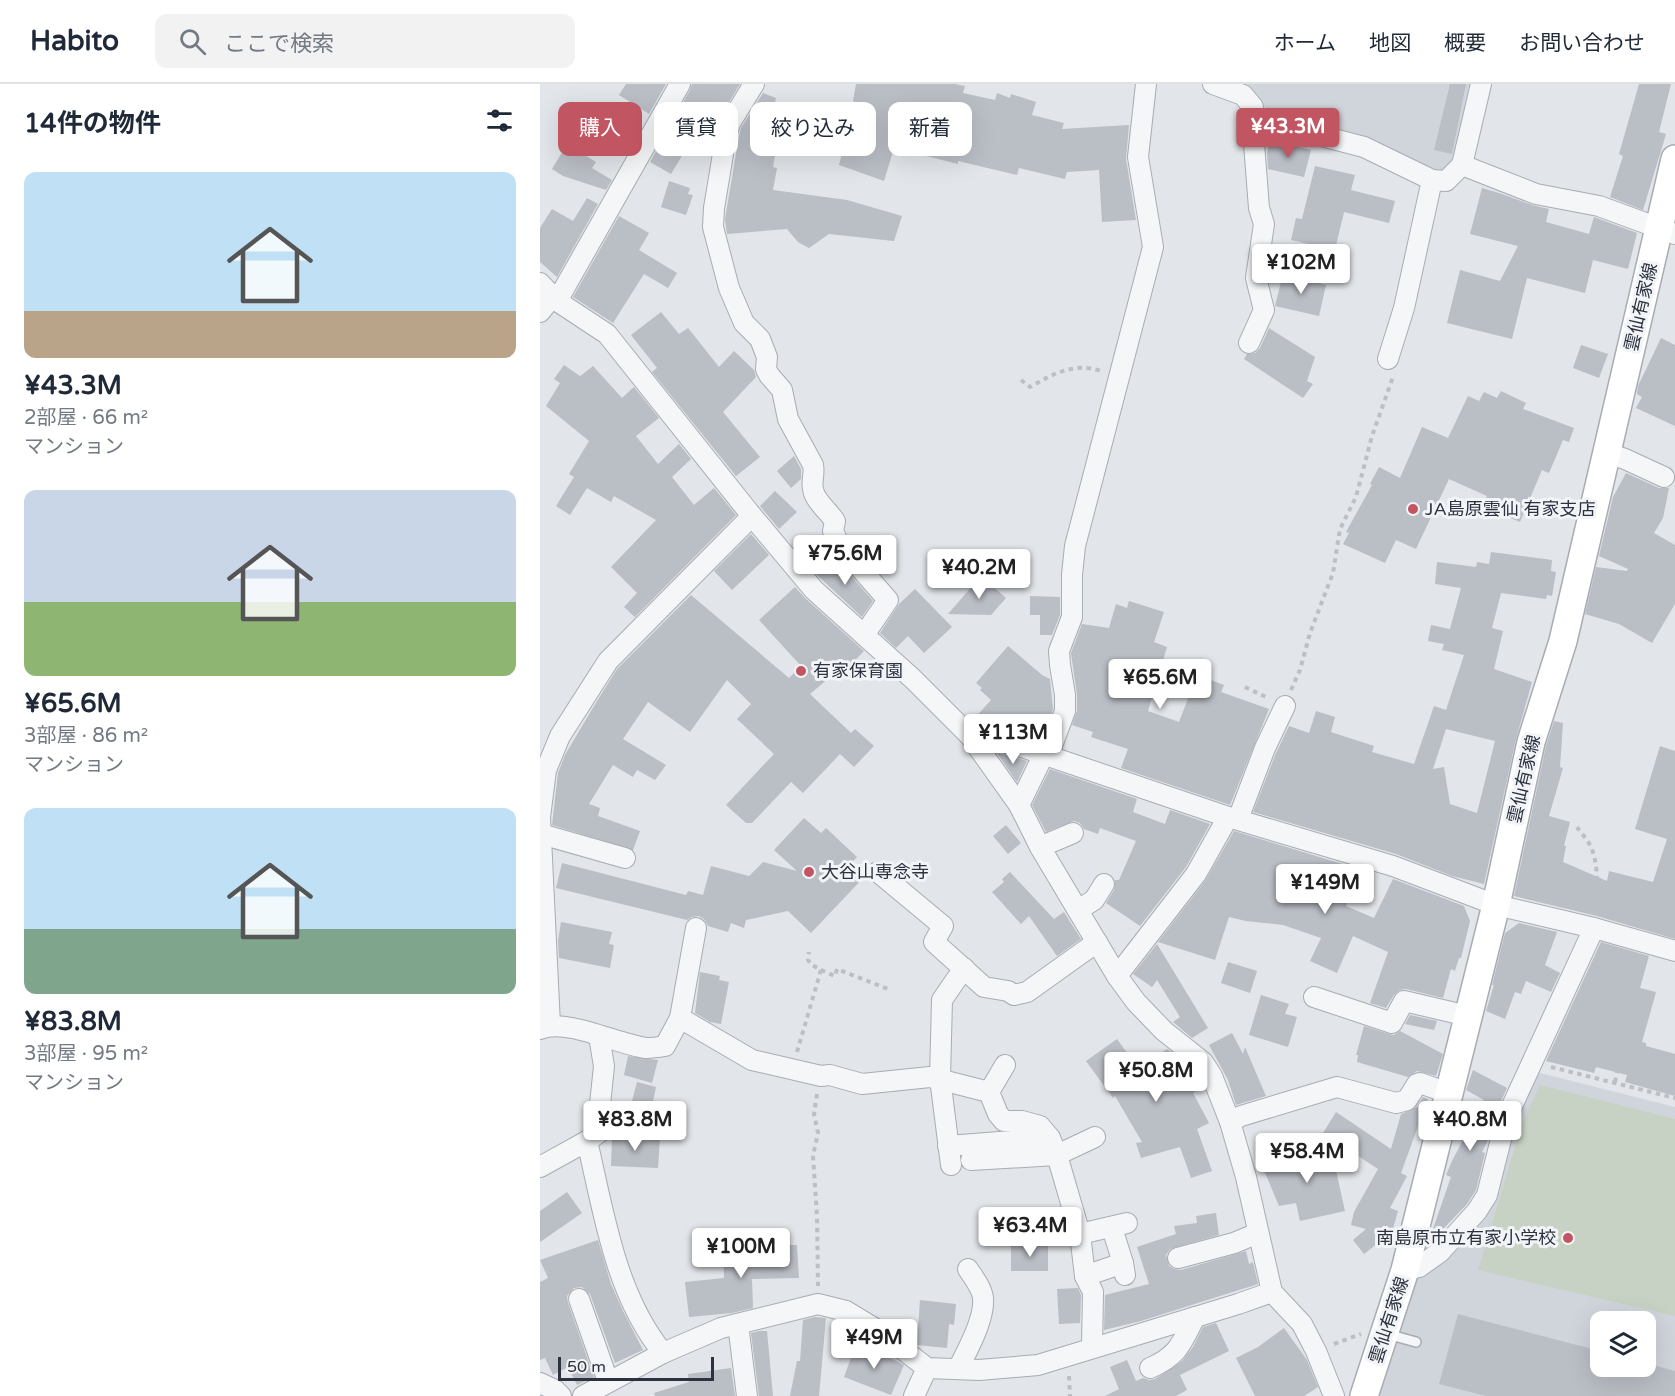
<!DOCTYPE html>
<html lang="ja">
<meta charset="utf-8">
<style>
:root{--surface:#fff;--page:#f2f2f3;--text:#1f2937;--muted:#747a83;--line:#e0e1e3;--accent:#c15562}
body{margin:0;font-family:"Varela Round","Noto Sans JP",sans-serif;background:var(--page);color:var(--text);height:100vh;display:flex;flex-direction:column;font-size:22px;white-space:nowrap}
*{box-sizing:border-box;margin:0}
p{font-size:20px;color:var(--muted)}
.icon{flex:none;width:33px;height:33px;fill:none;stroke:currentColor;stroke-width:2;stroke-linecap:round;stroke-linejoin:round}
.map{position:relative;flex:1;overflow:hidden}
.side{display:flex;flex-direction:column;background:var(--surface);width:540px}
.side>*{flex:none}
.top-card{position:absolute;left:18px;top:18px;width:570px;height:54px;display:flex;gap:12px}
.buttons{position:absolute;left:1050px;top:1227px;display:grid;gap:12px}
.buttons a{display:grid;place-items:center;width:66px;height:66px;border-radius:12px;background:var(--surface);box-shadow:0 6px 24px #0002;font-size:30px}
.scale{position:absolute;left:18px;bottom:15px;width:156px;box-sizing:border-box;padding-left:6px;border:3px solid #2c323f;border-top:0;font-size:16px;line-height:21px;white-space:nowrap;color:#2c323f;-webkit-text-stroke:4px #f2f4f7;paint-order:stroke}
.price{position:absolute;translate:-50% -51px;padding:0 14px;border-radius:6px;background:#fff;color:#222;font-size:20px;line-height:39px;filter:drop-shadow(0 2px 3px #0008)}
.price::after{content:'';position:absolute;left:50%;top:36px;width:18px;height:14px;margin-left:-9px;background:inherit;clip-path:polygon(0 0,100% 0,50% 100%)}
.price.active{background:var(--accent);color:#fff}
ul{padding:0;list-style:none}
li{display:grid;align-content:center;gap:12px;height:318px;padding:0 24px}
li span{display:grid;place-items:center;height:186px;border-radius:12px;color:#555}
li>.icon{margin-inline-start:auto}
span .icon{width:108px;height:108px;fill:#fffc;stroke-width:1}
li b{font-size:26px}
h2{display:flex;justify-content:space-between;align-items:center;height:72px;padding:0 24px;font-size:26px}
.chip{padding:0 21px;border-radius:12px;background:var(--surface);box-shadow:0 6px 24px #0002;font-size:21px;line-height:54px}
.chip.active{background:var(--accent);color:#fff}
header{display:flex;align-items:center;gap:36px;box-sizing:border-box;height:84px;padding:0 30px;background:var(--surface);border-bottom:2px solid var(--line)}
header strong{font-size:28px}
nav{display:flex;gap:33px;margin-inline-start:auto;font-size:21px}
.search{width:420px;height:54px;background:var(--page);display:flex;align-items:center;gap:15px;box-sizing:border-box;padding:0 21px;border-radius:12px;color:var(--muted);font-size:22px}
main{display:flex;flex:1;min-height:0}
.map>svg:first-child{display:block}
.built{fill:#d0d4db;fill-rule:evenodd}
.green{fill:#c7d2c4}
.building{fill:#babec5;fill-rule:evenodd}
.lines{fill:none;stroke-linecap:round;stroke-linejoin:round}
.service-casing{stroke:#a8acb3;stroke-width:12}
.minor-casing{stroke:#a8acb3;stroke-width:22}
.secondary-casing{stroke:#a8acb3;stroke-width:30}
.path{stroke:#bcbfc4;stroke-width:4;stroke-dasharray:4.5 4.5;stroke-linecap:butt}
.service{stroke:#f4f6f8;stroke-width:9}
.minor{stroke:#f4f6f8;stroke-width:20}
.secondary{stroke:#fff;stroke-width:27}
.poi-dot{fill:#c15562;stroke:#f2f4f7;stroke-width:2}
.labels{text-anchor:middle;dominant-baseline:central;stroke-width:6;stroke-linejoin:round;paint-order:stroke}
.street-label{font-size:18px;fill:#2c323f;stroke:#f2f4f7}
.poi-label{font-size:18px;fill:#2c323f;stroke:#f2f4f7;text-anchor:start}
</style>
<header>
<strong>Habito</strong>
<div class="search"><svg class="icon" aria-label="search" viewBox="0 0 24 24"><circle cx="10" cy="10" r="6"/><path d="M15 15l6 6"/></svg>ここで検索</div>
<nav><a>ホーム</a><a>地図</a><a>概要</a><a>お問い合わせ</a></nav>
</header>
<main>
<section class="side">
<h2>14件の物件<svg class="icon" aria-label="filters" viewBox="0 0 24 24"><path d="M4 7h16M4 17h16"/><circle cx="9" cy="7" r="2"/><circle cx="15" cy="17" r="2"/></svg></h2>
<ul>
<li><span style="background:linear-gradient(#bfe0f5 75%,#b9a48a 0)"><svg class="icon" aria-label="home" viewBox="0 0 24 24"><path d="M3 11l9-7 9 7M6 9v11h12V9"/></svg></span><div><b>¥43.3M</b><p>2部屋 · 66 m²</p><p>マンション</p></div></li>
<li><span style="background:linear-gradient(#c9d6e8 60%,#8fb573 0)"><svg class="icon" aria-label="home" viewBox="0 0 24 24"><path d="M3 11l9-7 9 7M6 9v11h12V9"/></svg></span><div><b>¥65.6M</b><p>3部屋 · 86 m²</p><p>マンション</p></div></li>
<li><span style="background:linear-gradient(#bfe0f5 65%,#7fa58c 0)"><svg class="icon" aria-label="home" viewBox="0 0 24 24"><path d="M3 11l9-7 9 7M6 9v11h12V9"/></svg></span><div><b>¥83.8M</b><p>3部屋 · 95 m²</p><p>マンション</p></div></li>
</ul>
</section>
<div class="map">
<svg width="1135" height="1312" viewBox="0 0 1135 1312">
<rect width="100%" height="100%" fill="#e2e5e9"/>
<!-- built -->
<g class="built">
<path d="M684,0H934L918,79L904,92L729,34L727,26L718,14Z"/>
<path d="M996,988L1135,1023V1312H831L873,1191L951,1121L972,1039ZM1060,1238H1106V1282H1060Z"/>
</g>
<!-- green -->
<path class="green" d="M1000,1001L1135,1035V1232L938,1186L982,1040Z"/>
<!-- building -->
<g class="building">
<path d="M86,0H126L109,30L79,11Z"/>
<path d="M152,0H200L180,33L169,64L152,55L131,90L110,78L150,6Z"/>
<path d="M316,0H415L425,2L423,9L455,16L457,9L470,14L471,10L496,18L492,31L524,39L522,45L589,41L586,75L596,136L562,138L559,86L527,88L525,95L479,84L477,91L418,77V80L354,64L344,97L299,81L315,18L313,17Z"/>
<path d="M910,0H926L912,70L894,66Z"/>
<path d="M1099,0H1131L1119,48L1126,50L1103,126L1070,113L1083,72L1079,70Z"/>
<path d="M223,9L236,14L230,46L239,47L233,83L237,84L233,106L307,116L362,132L354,157L289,150L269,164L258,158L247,145L187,150L185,135L199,52L201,44Z"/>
<path d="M730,56L771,66L764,93L728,85L727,69Z"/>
<path d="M27,60L56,78L52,84L72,96L66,106L23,92L12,85Z"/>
<path d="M775,82L815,91L811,106L855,117L849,139L804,128L795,166L751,156L756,134L762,135Z"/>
<path d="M129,97L150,104L148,110L153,111L146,131L121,123Z"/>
<path d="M942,104L959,109L992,121L1009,125L1006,138L1049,150L1054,133L1097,149L1088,185L1053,176L1045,209L987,194L972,255L907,239L920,186L960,197L978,162L930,150Z"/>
<path d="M47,114L58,120L17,193L0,178V144L12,125L33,137Z"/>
<path d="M79,132L109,149L99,166L137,189L128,204L104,190L73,239L33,213Z"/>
<path d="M743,190L786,201L779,232L735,222Z"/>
<path d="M121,228L139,250L148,244L179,283L194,267L214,286L216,293L183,328L220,373L196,392L112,288L117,284L91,251Z"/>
<path d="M729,244L775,273L767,297L773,300L763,314L704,275L707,270L715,269L720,264Z"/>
<path d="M1121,254L1135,261V342L1096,324L1102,313L1097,310L1098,302Z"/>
<path d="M1041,261L1068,270L1059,294L1033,284Z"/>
<path d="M24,281L40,292L39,293L53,282L82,314L94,303L119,334L96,352L118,380L139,360L151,375L132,393L154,421L174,404L196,431L95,533L84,523L97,509L71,483L116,436L74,412L71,418L47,404L30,431L16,422L34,393L29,390L49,357L6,322L20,299L14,295Z"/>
<path d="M961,307L986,319L983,325L1034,344L1029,358L1023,356L1009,389L1002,386L980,438L942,422L947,412L909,395L876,465L856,456L845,479L803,460L809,449L806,448L832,401L830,400L839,383L860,394L882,343L908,354L928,312L939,317L944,308L957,314Z"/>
<path d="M254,372L261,385V395L251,404L237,387Z"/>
<path d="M1086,389L1119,404H1129L1123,434L1114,449L1135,461V520L1112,559L1079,540L1045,530L1056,483L1087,487L1088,485L1059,472L1073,413Z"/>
<path d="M235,407L257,428L239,445L220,422Z"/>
<path d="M211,450L229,471L192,506L174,487Z"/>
<path d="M951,468L1012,476L1011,487L1016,488L1012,512L1007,511L1006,515L961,509L952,544L963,547L954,585L992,598L976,655L944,800L912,792L856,770L713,728L736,669L749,642L769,649L776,627L795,633L791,648L834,662L832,668L874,680L894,622L906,626L924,571L902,566L904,560L888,557L891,541L910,545L921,504L895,500L897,478L936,483L937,478L949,480ZM906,645L955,657L937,729L910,720L904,683L893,685Z"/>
<path d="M294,472L333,517L322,533L276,490Z"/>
<path d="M441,492L466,514L451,531L408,530Z"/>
<path d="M255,503L266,515L324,567L300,592L296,588L270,610L311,649L315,645L334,662L314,683L300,670L263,709L251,698L212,739H206L186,721L234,670L197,635L211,620L187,596L150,648L108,618L83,655L126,681L115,696L97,686L93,693L73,681L49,720L60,724L58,732L100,747L93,766L12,741L18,689L25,671L54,622L77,585L151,511L249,594L261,582L219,536Z"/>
<path d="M375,505L412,543L384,569L368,552L356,564L340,549L359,520Z"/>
<path d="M490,512L520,513V531L512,551H500V531H490Z"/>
<path d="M589,517L624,528L614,558L627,563L608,627L639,638L657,591L684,601L681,608L729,625L690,721L581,684L588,665L551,653L553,648L532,641L537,627V611L531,569L542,540L569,544L576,520L587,524Z"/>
<path d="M468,562L502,591L510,595L513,625L501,657L479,649L437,640L432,637L451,616L440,606L442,604L436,599Z"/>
<path d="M1014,637L1023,639L1020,683L1023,684L1009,732L1030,738L1024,762H1026L1023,778L1067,797L1069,787L1113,798L1127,755L1095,745L1120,662L1135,667V855L1057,832L974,812L1006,662Z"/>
<path d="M456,668L487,677L477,698Z"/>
<path d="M510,685L597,715L593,728L625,740L630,726L670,740L646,783L600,842L566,819L574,806L575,796H579L596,757L560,744L558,750L544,745L540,739L534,737L506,748L492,721Z"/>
<path d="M264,734L281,749L286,744L317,773L310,780L324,793L271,849L248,827L206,836L204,844L191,839L188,848L168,842L164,835L159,832L152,833L147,836L16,804L22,779L146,811L148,807L163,811L171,782L209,792L223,778L257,787L234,766Z"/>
<path d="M466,741L481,759L468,770L453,752Z"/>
<path d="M694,747L819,785L806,822L834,834L853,795L924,822L930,837L921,874H919L915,887L911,885L903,914L866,905L860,906L854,911L846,924L830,919L848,868L813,852L797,889L770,877L781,854L743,841L706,837L689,833L675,876L618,858L665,797Z"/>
<path d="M470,788L514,835L524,828L541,855L517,872L489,832L481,840L452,808L464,798L462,795Z"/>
<path d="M21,838L72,848L69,860L74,861L70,884L19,874L18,857Z"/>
<path d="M979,839L1017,848L1005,881L1020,889L1011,908L986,897L981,910L975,908L965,935L946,927L954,901H952L965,849Z"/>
<path d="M1061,858L1109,872L1100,904L1116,908L1102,958L1106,959V962L1135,970V1012L1085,998L1087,991L1056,983L1054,989L1006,977Z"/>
<path d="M617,860L668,944L652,954L633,938L640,933L617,896L612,903L593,890Z"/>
<path d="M688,878L717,887L710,909L681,899Z"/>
<path d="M160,888L180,892L179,896L189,898L181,940L170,938L155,929Z"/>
<path d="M721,911L749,920L745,930L757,933L748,963L709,951Z"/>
<path d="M870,931L897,937L894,946L865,940Z"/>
<path d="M824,942L849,950L854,951L860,947L903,970L896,992L877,987L868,993L817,978L818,971H816Z"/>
<path d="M692,949L703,970L705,963L726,1012L696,1021L688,996L669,961Z"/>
<path d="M577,955L598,984L627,965L642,976L657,1006L653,1009L669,1039L657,1045L672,1087L651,1094L640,1063L601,1074L596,1059L602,1058L575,1012L573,1014L546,977Z"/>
<path d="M88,972L118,976L112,999L84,991Z"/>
<path d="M933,986L967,1004L955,1030L949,1054L942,1068L945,1069L936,1106L927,1120L887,1162L911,1093L906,1091L912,1077L944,1016L926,1006Z"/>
<path d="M97,998L116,1003L112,1022L92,1017Z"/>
<path d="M883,1013L888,1015L861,1089L867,1092L850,1124L858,1127L852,1148L824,1170L813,1156L826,1145L811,1141L814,1128L838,1085L783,1049L796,1028L851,1065L861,1030L877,1023Z"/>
<path d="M74,1053L120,1054L118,1084L71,1082L72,1054Z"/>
<path d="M791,1064L805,1127L760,1137L756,1119L739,1122L721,1079Z"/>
<path d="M27,1108L42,1129L0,1158V1127Z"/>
<path d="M676,1129L679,1151L630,1165L626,1171L629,1182L634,1185L641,1186L706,1167L709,1180L713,1178L718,1200L601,1237L564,1246L565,1211L609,1200L597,1163L636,1150L634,1142L657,1139L656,1132Z"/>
<path d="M58,1156L71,1200L83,1227L103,1266L75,1279L50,1210L42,1203L34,1204L27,1212L28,1219L54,1293L37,1301L28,1283L13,1291L5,1274L0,1276V1198L8,1194L0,1176Z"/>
<path d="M232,1161H257L259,1194L212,1195L213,1224L192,1229L149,1233L145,1198L184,1194L183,1164Z"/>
<rect x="471" y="1161" width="37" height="26"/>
<path d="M538,1204L541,1211L540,1239L519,1240L517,1205Z"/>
<path d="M380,1216L416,1220L414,1241L409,1240L407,1264L377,1261Z"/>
<path d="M918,1230L1060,1267V1282H1106V1279L1135,1287V1312H946L899,1300Z"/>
<path d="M275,1233L286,1234L279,1312H250L257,1277H260L263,1236Z"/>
<path d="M676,1239L689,1267L640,1291L647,1306L636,1312H565L579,1305L570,1283L587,1276L596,1297L603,1294L609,1296L615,1295L642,1277L653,1263L663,1243Z"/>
<path d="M744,1244L767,1276L778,1303L764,1312H715L696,1274L718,1263Z"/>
<path d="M219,1247H227L233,1312H219L211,1249Z"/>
<path d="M316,1260L342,1270L364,1281L351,1311L304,1293Z"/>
<path d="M191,1284L195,1312H115L114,1309L149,1298L148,1290Z"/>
</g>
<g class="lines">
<!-- service casing -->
<g class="service-casing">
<path id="service" d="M847,1250L876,1258"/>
</g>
<!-- minor casing -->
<g class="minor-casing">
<g id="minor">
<path d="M214,0L190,39L186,52L174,124L173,143L189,204L204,239L220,255L227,273L226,285L229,291L242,306L248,335L273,381C275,390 271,397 273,405C274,416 289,428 295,437L293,447L299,460L348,516L324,551"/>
<path d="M673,0L703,11L713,23L712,34L719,124L724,140L716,194L724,226L709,259"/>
<path d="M712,34L824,63L892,96L864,224L848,275"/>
<path d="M922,81L941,0"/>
<path d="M892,96L906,97L922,81L996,110L1059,122L1135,150"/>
<path d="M0,199L17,217L67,250L212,432L274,506L373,595L430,652L479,721L500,763L577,892L596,918L624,947L663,978L672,992L690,1038L706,1093L732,1208L762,1240L776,1267L794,1312"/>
<path d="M17,217L140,0"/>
<path d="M0,228L13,212"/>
<path d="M1067,369L1085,375L1124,393"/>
<path d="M430,652L444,653L476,661L688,733L853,782L956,821L1054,844L1135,867"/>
<path d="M508,672L525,627V611L520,581L519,567L532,533V491L535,462L613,163L598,73L606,0"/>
<path d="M479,721L503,672"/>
<path d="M0,733L6,686L20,652L68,577L212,432"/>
<path d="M0,733L10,941"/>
<path d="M698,735L725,664L745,622"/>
<path d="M1,750L85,774"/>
<path d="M500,763L533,749"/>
<path d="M338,788L403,842L394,858L444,903L468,907L474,911L487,908L557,858"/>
<path d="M538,826L554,816L564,800"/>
<path d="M577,892L656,790L688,733"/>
<path d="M774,913L852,939L864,917L928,932"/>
<path d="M140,934L212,976L281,992L290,991L322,1000L390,993L449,1008L458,1030L464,1037H482L500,1042L510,1054L517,1071L540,1150L545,1192L553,1208L552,1263"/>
<path d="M0,945C27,934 76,960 106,964C112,964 119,963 125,962L140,934L156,844"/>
<path d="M449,1008L465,981"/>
<path d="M690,1038L701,1032L797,1003L856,1019L867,1016L877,1000L880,999L908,1009"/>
<path d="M57,1049L64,982L59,952"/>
<path d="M47,1057C64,1129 75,1210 123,1269"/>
<path d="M408,1062L510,1054"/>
<path d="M431,1076L517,1071L555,1053"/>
<path d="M411,1081L400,994L402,916L424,884"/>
<path d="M0,1083L47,1057L82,1032"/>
<path d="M572,1144L583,1179L585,1191"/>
<path d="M515,1151L540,1150L587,1139"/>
<path d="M638,1174L694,1159L718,1149"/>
<path d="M865,1186L879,1183L900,1168L937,1127L947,1111L966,1035L1054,844"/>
<path d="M545,1192L583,1179"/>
<path d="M39,1215L68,1297"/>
<path d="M198,1240L207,1312"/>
<path d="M610,1284C639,1271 641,1260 655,1233"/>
<path d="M418,1285C427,1267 445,1235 443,1214C442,1204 433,1193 428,1185"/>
<path d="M0,1299L15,1306L21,1312"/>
<path d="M43,1312L123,1269L181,1244L278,1220L306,1227L339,1247L387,1284L439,1286L498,1281L698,1220L732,1208"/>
<path d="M374,1312L387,1284"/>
</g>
</g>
<!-- secondary casing -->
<g class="secondary-casing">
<path id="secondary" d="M824,1312L865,1186L956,821L991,658L1023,557L1135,75"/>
</g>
<!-- path -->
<g class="path">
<path d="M481,296L490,303C513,290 534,278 561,287"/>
<path d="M705,603L728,614"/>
<path d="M751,606L760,586L770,549L793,489L800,445L816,413L832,352L853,293"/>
<path d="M1037,743C1041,749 1048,756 1051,763C1059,782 1057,804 1056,824"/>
<path d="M281,886L295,892L297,885L348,905"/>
<path d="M257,968L281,886L272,881L268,876L269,868"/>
<path d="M1011,983L1135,1014"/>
<path d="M1075,998L1081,968L1084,959"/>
<path d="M277,1010L274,1030L278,1049L273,1072L277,1132L278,1202"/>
<path d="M794,1260L821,1250"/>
<path d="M529,1292L530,1312"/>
</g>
<!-- service -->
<use href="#service" class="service"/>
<!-- minor -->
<use href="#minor" class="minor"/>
<!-- secondary -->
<use href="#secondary" class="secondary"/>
</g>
<!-- markers -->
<g class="poi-dot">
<circle cx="873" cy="425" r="6"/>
<circle cx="261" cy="587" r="6"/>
<circle cx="269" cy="788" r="6"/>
<circle cx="1028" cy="1154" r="6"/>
</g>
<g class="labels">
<!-- street labels -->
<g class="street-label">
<text transform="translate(1101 223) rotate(-77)">雲仙有家線</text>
<text transform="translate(984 695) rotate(-77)">雲仙有家線</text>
<text transform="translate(849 1236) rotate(-72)">雲仙有家線</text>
</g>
<!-- poi labels -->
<g class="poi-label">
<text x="885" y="425">JA島原雲仙 有家支店</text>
<text x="273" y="587">有家保育園</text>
<text x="281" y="788">大谷山専念寺</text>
<text x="1016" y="1154" text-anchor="end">南島原市立有家小学校</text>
</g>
</g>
</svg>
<div class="buttons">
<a><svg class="icon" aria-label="layers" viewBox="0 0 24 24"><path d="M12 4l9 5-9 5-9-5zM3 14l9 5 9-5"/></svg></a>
</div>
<div class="scale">50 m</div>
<b class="price active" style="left:748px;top:75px">¥43.3M</b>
<b class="price" style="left:761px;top:211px">¥102M</b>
<b class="price" style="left:305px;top:502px">¥75.6M</b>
<b class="price" style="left:439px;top:516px">¥40.2M</b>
<b class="price" style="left:620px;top:626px">¥65.6M</b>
<b class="price" style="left:473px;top:681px">¥113M</b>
<b class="price" style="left:785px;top:831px">¥149M</b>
<b class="price" style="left:616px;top:1019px">¥50.8M</b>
<b class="price" style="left:95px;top:1068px">¥83.8M</b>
<b class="price" style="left:930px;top:1068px">¥40.8M</b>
<b class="price" style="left:767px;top:1100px">¥58.4M</b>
<b class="price" style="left:490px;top:1174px">¥63.4M</b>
<b class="price" style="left:201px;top:1195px">¥100M</b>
<b class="price" style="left:334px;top:1286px">¥49M</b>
<div class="top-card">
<a class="chip active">購入</a>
<a class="chip">賃貸</a>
<a class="chip">絞り込み</a>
<a class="chip">新着</a>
</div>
</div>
</main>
